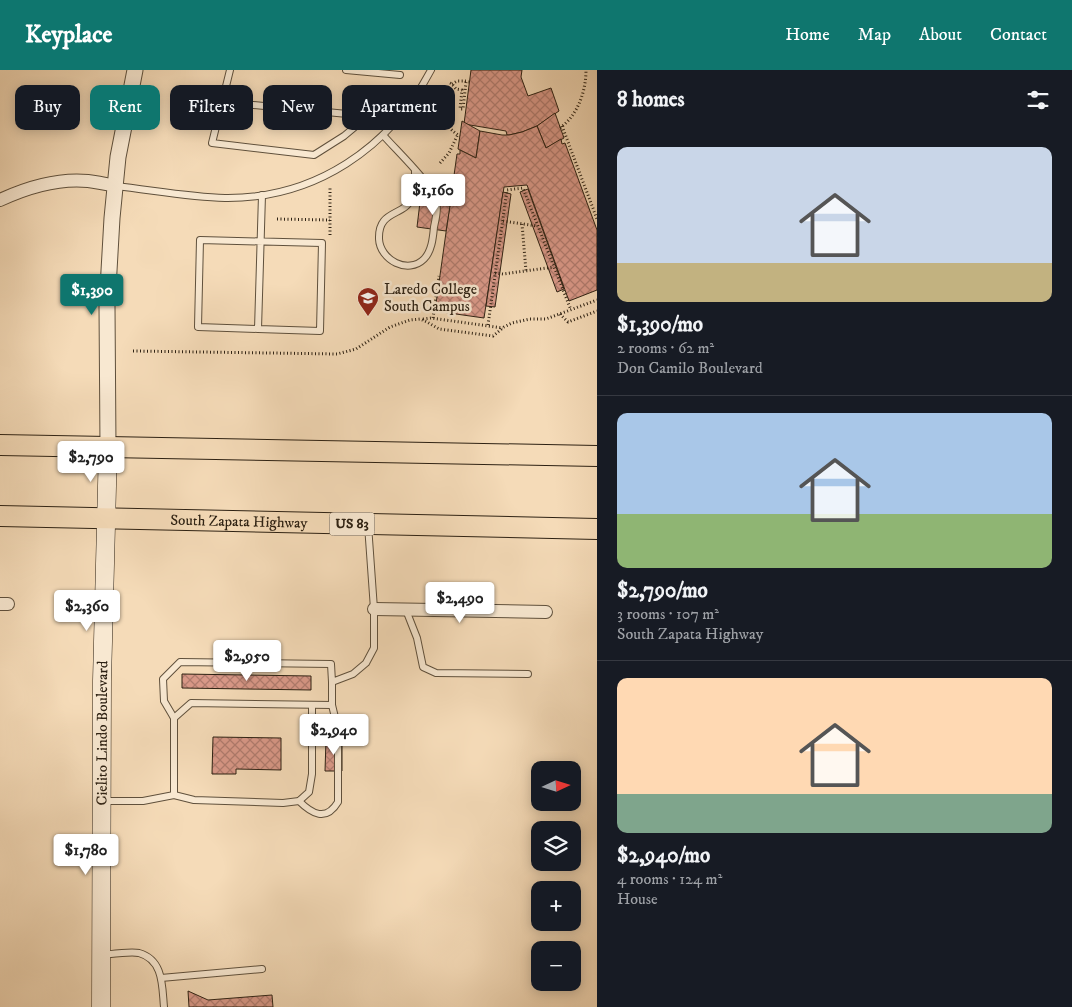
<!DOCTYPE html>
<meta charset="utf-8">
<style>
:root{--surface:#171b24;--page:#242831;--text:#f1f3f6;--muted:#9ea1a6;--line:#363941;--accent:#0f766e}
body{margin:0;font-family:"IM FELL DW Pica",serif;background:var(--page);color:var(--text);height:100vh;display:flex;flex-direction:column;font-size:19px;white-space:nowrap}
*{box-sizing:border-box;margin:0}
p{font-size:16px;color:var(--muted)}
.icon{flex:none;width:28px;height:28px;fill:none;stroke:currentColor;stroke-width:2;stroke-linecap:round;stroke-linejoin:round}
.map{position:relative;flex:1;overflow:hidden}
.side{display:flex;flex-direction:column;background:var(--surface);width:475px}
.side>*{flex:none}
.hud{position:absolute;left:15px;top:15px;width:475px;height:45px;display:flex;gap:10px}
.needle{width:32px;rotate:86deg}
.fabs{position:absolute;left:531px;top:691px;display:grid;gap:10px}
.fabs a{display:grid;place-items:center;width:50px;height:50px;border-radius:10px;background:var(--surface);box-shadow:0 2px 12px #0003;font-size:25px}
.price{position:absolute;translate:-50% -42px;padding:0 11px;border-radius:5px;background:#fff;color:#222;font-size:16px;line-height:32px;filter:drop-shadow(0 1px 2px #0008)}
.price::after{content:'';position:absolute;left:50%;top:30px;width:15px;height:11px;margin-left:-8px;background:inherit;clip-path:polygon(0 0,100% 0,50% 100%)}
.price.selected{background:var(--accent);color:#fff}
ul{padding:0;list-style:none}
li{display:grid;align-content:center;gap:10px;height:265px;padding:0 20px}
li+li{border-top:1px solid var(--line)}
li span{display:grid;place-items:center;height:155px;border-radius:10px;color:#555}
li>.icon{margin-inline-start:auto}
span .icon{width:90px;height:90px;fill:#fffc;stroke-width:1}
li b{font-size:21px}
h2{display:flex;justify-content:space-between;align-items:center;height:60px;padding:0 20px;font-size:21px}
.chip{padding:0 18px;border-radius:10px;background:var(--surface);box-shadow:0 2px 12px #0003;font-size:18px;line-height:45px}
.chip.selected{background:var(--accent);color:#fff}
header{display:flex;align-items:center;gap:30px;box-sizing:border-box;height:70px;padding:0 25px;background:var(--accent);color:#fff}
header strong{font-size:24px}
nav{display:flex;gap:28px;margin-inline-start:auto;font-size:18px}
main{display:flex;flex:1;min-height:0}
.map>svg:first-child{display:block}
.building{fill:url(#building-cross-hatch);stroke:#2d2113}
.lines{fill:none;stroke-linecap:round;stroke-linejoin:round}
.service-casing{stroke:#5f503c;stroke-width:8}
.minor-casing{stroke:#5f503c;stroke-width:14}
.tertiary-casing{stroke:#5f503c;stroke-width:17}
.secondary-casing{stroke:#2d2113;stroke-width:19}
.primary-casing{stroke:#2d2113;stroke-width:22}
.path{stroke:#2d2113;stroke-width:3;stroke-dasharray:1 2.5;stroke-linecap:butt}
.service{stroke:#f8e8d1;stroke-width:6}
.minor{stroke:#f8e8d1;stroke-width:12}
.tertiary{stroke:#f8e8d1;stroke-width:15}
.secondary{stroke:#f8e8d1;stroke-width:18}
.primary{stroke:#f5dbb8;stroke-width:20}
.labels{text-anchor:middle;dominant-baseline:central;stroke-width:5;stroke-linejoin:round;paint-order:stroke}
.shield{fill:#f8e8d1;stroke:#6a5d4c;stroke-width:1}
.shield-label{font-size:14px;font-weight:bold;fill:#2d2113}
.poi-label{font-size:15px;fill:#2d2113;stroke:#f8e8d1;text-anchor:start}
.street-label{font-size:15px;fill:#2d2113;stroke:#f8e8d1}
</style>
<header>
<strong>Keyplace</strong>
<nav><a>Home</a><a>Map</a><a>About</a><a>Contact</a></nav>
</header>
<main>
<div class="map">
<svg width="597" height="937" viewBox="0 0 597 937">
<defs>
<pattern id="building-cross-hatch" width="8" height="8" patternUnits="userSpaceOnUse" patternTransform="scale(1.25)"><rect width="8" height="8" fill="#da9989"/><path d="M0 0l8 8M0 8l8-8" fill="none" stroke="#b17c6f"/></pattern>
</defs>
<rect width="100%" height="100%" fill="#f5dbb8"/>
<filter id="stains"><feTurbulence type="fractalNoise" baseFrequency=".004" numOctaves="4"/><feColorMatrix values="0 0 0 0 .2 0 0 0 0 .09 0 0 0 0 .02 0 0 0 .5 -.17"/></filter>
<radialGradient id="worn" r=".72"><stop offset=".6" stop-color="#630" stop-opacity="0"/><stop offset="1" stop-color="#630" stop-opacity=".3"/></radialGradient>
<!-- building -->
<g class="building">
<path d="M471,0H522L521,7L528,26L551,18L559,41L537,56L522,62L509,65H507L506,61L464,54Z"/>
<path d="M555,43L564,68L546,78L537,56Z"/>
<path d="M462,51L480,61L476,88L458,79Z"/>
<path d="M537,56L546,78L561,69L562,74L565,73L597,160V220L569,231L527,115L504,117L484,248L435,241L457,84H460V80L476,88L480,61L502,65H509L522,62Z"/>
<path d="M528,119L564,219L557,222L520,122Z"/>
<path d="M503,122L511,124L495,237L486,236Z"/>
<path d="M420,132L450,136L446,161L417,157Z"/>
<path d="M182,604L311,606V620L182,618Z"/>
<path d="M213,667L281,668V700L236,699V704H212Z"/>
<path d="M326,670H342V701H325Z"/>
<path d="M188,921L208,930L272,925L273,937H189Z"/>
</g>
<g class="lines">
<!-- service casing -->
<g class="service-casing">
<g id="service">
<path d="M346,0L400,5"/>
<path d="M222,32L368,46L344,66L314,85L212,73L230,0"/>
<path d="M383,65C396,80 431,113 436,130C438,139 436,148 434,157C433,167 432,181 424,189C408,205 380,190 379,169C378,139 404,147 412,128C416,119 415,110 415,101"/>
<path d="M115,116C152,120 189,127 225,128C315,129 390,78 431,0"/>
<path d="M258,259L198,257L200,170L322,173L320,261L258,259L262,125"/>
<path d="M406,540L417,568L423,597L436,603L528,604"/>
<path d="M174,648L191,633L332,635V612"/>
<path d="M174,725L194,730L283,733L299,731L309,722L312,704V635"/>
<path d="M103,731H143L174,725V648L164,631L163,609L180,592L331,594L332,612L353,604L366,593L374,578V539L368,455"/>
<path d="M299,731C312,744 326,752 338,732V660L332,635"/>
<path d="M103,885C112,884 131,881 139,883C164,890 162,917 164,937"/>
<path d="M161,908L262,899"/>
</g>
</g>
<!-- minor casing -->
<g class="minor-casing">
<g id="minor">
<path d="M0,130C28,117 57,108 88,111C97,112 106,114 115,116"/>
<path d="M0,534H8"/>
<path d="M374,539L546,542"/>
</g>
</g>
<!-- tertiary casing -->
<g class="tertiary-casing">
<path id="tertiary" d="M108,377L107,236L112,148L118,87L135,0"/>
</g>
<!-- secondary casing -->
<g class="secondary-casing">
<g id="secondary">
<path id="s1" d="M101,937L102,611L108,377"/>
</g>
</g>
<!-- primary casing -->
<g class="primary-casing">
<g id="primary">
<path d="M0,375L597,386"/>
<path id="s2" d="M0,446L597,459"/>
</g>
</g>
<!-- path -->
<g class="path">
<path d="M450,13L452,14L456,19L462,20L460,39H463L466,12H469"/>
<path d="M452,14L457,11H466"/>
<path d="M435,37C442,49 448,59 460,66"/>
<path d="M562,56L597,149"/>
<path d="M560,58C578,45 586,21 586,0"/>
<path d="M440,93L449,83L458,64"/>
<path d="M277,149L330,150"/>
<path d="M503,151L537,156"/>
<path d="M522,154L526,201"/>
<path d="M330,165V117"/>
<path d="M495,203L503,204L554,197"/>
<path d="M560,244L568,252L597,241"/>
<path d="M433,248L439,206"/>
<path d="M423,249L431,248L503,258"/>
<path d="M488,255L507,120L523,118L571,240"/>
<path d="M133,281L337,284L356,279L390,257L410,250L420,249L427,252L439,259L493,266L504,257L512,253L530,249H546L597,230"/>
</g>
<!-- service -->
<use href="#service" class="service"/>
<!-- minor -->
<use href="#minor" class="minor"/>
<!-- tertiary -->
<use href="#tertiary" class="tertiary"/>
<!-- secondary -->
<use href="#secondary" class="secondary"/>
<!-- primary -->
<use href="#primary" class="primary"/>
</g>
<!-- icons -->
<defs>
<g id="university-pin" transform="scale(1.125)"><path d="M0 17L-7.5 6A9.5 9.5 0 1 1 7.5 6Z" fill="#8f2418" stroke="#f8e8d1"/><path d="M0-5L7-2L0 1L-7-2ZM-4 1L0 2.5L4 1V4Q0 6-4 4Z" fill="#fff"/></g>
</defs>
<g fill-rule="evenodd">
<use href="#university-pin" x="368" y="228"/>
</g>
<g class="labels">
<!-- shield labels -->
<rect class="shield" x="329.5" y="442.5" width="45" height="23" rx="4"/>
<g class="shield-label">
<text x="352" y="454">US 83</text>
</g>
<!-- poi labels -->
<g class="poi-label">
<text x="384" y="219">Laredo College<tspan x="384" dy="17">South Campus</tspan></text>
</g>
<!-- street labels -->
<g class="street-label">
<text stroke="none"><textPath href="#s2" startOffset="239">South Zapata Highway</textPath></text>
<text stroke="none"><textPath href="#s1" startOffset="274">Cielito Lindo Boulevard</textPath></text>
</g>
</g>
<rect width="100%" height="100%" filter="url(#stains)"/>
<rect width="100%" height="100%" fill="url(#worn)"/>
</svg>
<div class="fabs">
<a><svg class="needle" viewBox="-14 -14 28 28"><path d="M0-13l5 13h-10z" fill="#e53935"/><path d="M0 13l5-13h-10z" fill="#9ea1a6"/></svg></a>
<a><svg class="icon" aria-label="layers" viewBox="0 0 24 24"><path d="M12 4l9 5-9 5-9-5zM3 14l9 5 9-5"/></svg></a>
<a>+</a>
<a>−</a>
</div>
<b class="price" style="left:433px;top:146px">$1,160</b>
<b class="price selected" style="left:92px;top:246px">$1,390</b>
<b class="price" style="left:91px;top:413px">$2,790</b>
<b class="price" style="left:460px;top:554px">$2,490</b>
<b class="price" style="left:87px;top:562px">$2,360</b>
<b class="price" style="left:247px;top:612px">$2,950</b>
<b class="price" style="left:334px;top:686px">$2,940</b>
<b class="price" style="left:86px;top:806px">$1,780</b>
<div class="hud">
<a class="chip">Buy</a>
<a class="chip selected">Rent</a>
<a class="chip">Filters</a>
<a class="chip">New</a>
<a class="chip">Apartment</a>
</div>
</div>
<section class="side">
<h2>8 homes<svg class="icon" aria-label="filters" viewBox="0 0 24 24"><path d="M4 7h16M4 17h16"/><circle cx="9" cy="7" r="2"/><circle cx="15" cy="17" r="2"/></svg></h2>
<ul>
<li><span style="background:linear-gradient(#c9d6e8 75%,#c2b280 0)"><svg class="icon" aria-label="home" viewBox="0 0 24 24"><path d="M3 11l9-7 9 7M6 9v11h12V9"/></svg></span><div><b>$1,390/mo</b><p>2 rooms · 62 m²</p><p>Don Camilo Boulevard</p></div></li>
<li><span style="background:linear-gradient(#a9c7e8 65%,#8fb573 0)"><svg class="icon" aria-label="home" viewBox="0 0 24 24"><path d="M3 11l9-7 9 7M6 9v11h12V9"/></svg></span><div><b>$2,790/mo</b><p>3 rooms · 107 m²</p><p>South Zapata Highway</p></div></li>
<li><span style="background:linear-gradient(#ffd9b3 75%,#7fa58c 0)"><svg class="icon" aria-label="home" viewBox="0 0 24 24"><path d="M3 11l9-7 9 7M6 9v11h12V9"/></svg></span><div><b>$2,940/mo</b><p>4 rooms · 124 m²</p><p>House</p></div></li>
</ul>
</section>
</main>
